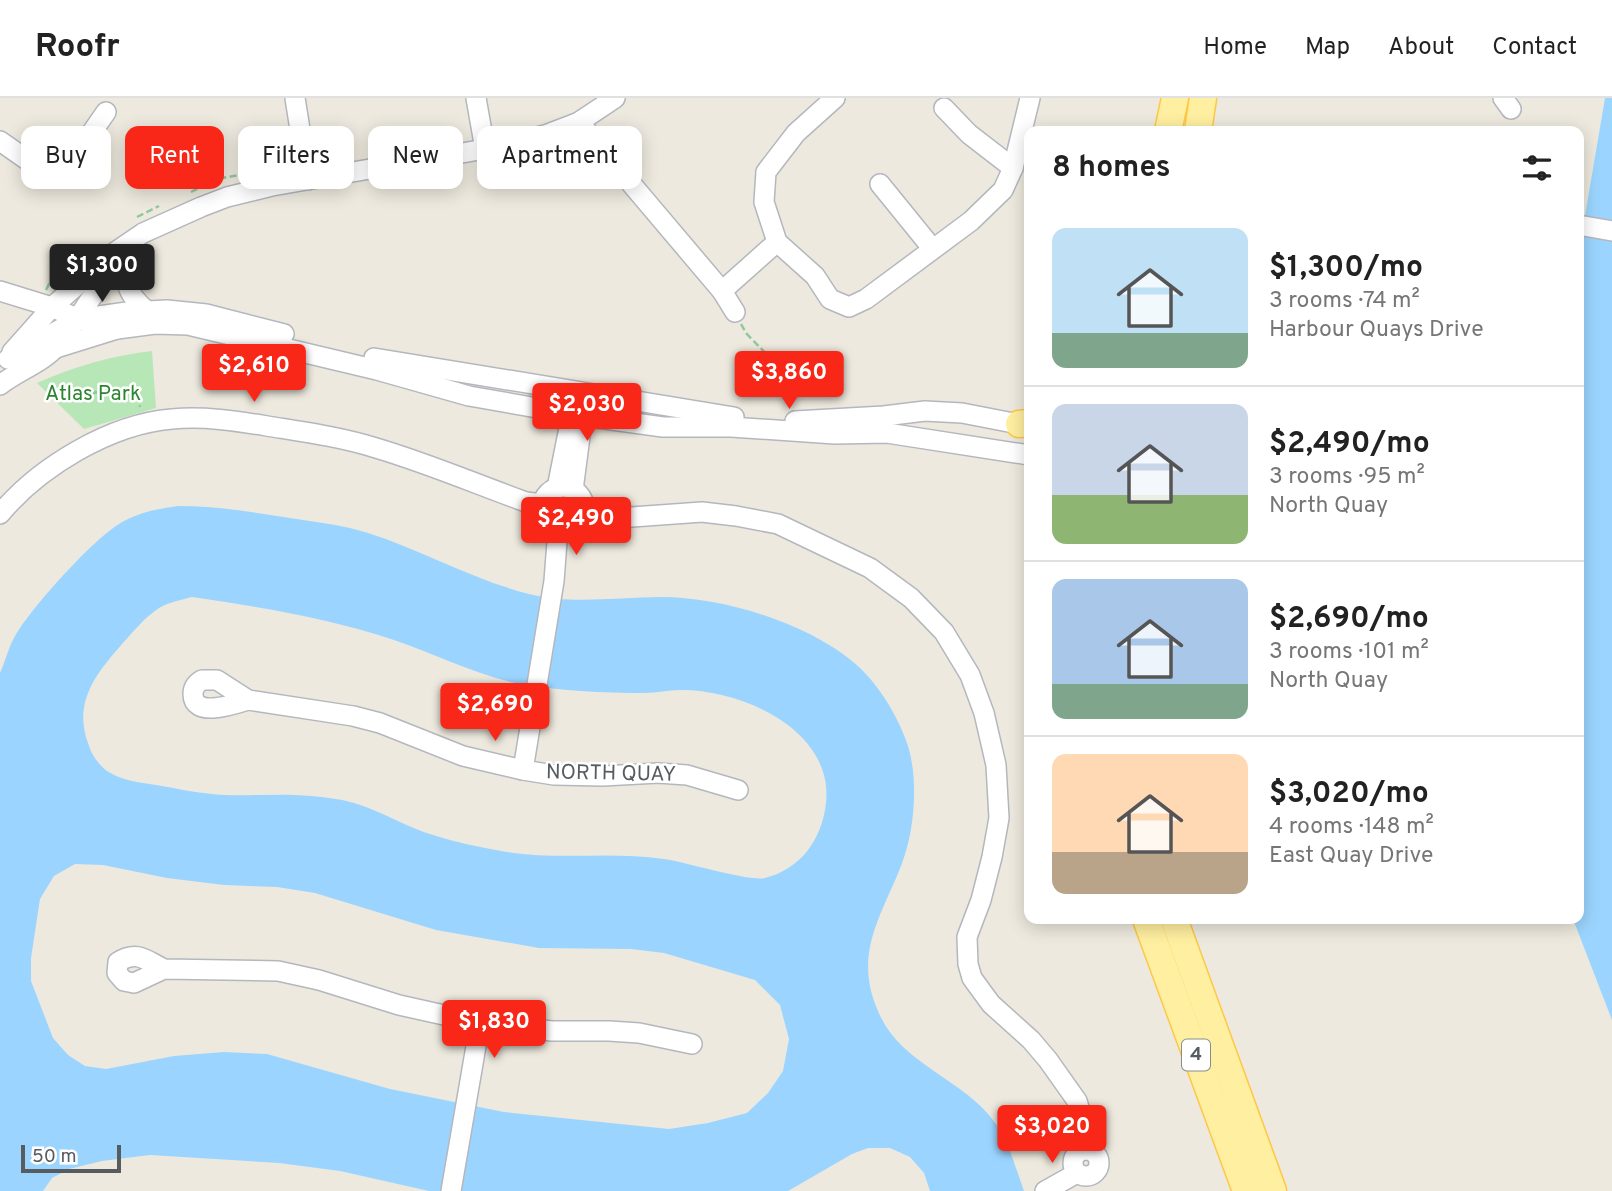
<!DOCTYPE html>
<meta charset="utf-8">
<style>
:root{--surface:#fff;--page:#f6f6f6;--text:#222;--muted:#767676;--line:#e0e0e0;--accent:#f92718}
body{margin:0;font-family:Overpass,sans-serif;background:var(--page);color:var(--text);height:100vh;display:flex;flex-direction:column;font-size:26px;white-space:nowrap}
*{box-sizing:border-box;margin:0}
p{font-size:23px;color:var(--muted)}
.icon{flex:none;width:38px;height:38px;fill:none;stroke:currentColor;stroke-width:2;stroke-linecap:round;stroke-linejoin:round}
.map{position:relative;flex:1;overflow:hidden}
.panel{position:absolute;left:1024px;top:28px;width:560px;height:798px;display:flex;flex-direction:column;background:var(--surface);border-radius:14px;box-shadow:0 4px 18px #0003}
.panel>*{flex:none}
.guide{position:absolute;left:21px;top:28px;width:665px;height:63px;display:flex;gap:14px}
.scale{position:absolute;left:21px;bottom:18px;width:100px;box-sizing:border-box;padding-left:7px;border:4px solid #575c61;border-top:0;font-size:19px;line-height:24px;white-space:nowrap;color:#575c61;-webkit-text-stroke:5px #fff;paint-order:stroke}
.price{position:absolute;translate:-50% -60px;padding:0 16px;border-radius:7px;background:var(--accent);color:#fff;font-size:23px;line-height:46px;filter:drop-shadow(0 2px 4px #0008)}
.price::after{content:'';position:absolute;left:50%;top:42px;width:21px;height:16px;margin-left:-10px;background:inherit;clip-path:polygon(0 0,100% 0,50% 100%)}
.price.selected{background:#222;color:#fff}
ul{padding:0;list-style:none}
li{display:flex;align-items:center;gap:21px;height:175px;padding:0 28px}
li+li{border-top:2px solid var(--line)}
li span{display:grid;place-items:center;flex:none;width:196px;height:140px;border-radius:14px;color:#555}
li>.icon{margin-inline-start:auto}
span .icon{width:84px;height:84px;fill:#fffc;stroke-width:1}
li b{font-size:30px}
h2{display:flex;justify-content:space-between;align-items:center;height:84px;padding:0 28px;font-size:30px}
.pill{padding:0 24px;border-radius:14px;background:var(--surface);box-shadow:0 4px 18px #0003;font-size:24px;line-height:63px}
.pill.selected{background:var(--accent);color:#fff}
header{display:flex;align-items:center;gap:42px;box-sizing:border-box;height:98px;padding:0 35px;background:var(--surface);border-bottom:2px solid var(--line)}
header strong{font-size:33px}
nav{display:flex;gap:38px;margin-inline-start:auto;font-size:24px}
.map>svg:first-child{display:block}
.green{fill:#b8e7b7}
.water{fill:#9bd5ff;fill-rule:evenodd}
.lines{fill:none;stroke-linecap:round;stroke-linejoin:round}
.minor-casing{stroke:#b4b7bd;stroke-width:22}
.major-casing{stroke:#fec846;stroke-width:29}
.path{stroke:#90c89f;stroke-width:2.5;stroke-dasharray:7 3.5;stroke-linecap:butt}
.minor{stroke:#fff;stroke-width:19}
.major{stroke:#ffefa0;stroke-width:26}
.labels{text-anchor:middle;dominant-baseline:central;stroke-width:5;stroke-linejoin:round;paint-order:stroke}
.shield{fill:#fff;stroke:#898d90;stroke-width:2}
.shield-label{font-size:19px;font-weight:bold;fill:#575c61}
.park-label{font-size:21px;fill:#2c842f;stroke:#fff}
.street-label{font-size:21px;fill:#575c61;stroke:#fff}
</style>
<header>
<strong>Roofr</strong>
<nav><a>Home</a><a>Map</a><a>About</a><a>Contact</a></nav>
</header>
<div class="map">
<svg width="1612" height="1093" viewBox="0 0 1612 1093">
<rect width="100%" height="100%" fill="#ede9de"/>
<!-- green -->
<path class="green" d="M152,253L156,310L84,331L37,285C75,268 111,258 152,253Z"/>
<!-- water -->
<g class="water">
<path d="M1605,0H1612V922L1573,821H1578L1579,153Z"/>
<path d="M178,408C216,408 252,414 290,420C316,424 343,427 368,435C422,452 473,482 529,496C573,507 616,499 661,499C722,499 804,524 852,563C876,582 897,616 907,645C919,680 915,733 901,768C881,819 853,856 878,913C900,967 964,980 996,1026C1009,1045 1016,1071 1024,1093H930L924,1075L910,1059L890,1050H868L852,1056L788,1093H429L340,1073L279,1065L150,1057L102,1063L69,1071L52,1080L43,1093H0V575C5,564 8,551 14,540C30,511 89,446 116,428C135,415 156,411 178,408ZM192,499C260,509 329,520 394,542C435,556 474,576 516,585C559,593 602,595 645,595C657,595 668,592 680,592C741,591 834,632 826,705C822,741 801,771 765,780C750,784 686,764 664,761C610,753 555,763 501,753C479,749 455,744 433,737C406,729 381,713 354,705C340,701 325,699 311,698C282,695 254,698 225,697C202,696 179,691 156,687C139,684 122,683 107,673C98,666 91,656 88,645C73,604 96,576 122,546C134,533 144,520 159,510C169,504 181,502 192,499ZM75,766L103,767L167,780L224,787L277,789L315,795L436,832L539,850L631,851L664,855L755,882L780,907L789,941L783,973L768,995L747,1015L708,1025L669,1031L504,1014L390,991L267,956L224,954L174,958L106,971L85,968L68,957L53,940L31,883V860L40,801L54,778Z"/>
</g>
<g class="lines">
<!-- minor casing -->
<g class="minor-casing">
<g id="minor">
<path d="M295,0L308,82"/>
<path d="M476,0L485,51"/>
<path d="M835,0L796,35L766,74L764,104L777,144L815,178L830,201L849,209L866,201L971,123L1003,92L1013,70L1030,0"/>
<path d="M1503,0L1511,11"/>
<path d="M944,10L969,36L1013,70"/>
<path d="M579,24L722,193L735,214"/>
<path d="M0,43L40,71L54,74L68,69L106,14"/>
<path d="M880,86L932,150"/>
<path d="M1578,127L1612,133"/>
<path d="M137,153C122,179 123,193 147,213"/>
<path d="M0,193L52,209L78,221L117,231L155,226L188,227L377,272L469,298L583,318L663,329H731L835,336L887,335L1029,357"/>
<path d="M722,193L777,144"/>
<path d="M56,250L117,231"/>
<path d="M12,254L52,209L115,154L143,135L201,109L227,99L272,88L485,51L545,37L579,24L615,0"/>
<path d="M374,260L734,319"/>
<path d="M8,261L78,221L127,214L167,212L206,216L284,236"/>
<path d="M0,287C18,273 44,264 58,247C82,219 95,186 124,162"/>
<path d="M795,323L884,318L925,313L962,315L1029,328"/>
<circle cx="563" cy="410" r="21"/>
<path d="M557,390L574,305"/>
<path d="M573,392L581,331"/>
<path d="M584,412L618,420L702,414L736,418L778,426L870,470L911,500L944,534L970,577L984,615L996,667L999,720L992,759L981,802L967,839L968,866L972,880L991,906L1031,942L1048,962L1077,1003L1081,1016L1084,1052"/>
<path d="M0,416C39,369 110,326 172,321C204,318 236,323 267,328C304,334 341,339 376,350C427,365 476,386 526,404L541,406"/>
<path d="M248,602C235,606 193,621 193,596C193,589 197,585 202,582H217L248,602L353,618L380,625L463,658L523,672L554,677L603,678L658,675L687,677L738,692"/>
<path d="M523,672L554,483L558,431"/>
<path d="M164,871C146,862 137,852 118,864L117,875L124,883L134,885L164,871L278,873L319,882L399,907L480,925L552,933H609L639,935L692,946"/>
<circle cx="1086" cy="1065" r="13"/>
<path d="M451,1093L480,925"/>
<path d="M1045,1093L1077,1075"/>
</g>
</g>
<!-- major casing -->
<g class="major-casing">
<g id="major">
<path d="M1168,33L1175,0"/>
<path d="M1198,33L1203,0"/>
<path d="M1019,326L1029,325"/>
<path d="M1146,821L1246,1093"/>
<path d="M1174,821L1273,1093"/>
</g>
</g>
<!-- path -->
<g class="path">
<path d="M401,48L426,44"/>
<path d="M191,94L216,81L257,74"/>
<path d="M137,119L159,108"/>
<path d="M46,192L49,186L56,184"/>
<path d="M741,226L746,235C767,258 791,274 790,308"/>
<path d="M91,296L96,294L100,298"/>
<path d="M97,301C111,296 121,289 136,296L140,309"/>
</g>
<!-- minor -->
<use href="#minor" class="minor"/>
<!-- major -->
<use href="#major" class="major"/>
</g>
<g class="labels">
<!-- shield labels -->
<rect class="shield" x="1182" y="941.5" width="28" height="31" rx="5"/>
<g class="shield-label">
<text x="1196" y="957">4</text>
</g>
<!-- park labels -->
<g class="park-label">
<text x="93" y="296">Atlas Park</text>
</g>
<!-- street labels -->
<g class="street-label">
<text transform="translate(611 676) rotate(1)">NORTH QUAY</text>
</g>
</g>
</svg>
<div class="scale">50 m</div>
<b class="price selected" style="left:102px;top:206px">$1,300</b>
<b class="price" style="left:254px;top:306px">$2,610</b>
<b class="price" style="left:789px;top:313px">$3,860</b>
<b class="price" style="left:587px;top:345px">$2,030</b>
<b class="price" style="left:576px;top:459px">$2,490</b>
<b class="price" style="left:495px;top:645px">$2,690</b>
<b class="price" style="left:494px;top:962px">$1,830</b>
<b class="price" style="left:1052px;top:1067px">$3,020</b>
<div class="guide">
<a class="pill">Buy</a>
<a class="pill selected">Rent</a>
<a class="pill">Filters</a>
<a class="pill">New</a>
<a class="pill">Apartment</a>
</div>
<section class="panel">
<h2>8 homes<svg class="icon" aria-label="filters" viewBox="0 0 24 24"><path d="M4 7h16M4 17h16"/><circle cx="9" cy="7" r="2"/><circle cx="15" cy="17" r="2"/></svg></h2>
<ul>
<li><span style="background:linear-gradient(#bfe0f5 75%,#7fa58c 0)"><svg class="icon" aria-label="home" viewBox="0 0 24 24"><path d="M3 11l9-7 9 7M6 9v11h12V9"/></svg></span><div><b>$1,300/mo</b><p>3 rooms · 74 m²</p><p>Harbour Quays Drive</p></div></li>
<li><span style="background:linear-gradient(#c9d6e8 65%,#8fb573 0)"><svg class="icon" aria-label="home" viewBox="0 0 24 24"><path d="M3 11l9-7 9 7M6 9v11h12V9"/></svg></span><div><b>$2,490/mo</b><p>3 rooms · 95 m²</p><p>North Quay</p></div></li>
<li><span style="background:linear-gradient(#a9c7e8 75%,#7fa58c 0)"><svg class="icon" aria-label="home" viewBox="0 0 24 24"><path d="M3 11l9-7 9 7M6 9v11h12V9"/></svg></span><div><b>$2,690/mo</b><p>3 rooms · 101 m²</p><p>North Quay</p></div></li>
<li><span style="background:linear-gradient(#ffd9b3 70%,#b9a48a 0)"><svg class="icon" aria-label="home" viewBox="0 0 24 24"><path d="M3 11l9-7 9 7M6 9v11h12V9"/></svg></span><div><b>$3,020/mo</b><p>4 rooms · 148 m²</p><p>East Quay Drive</p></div></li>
</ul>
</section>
</div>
